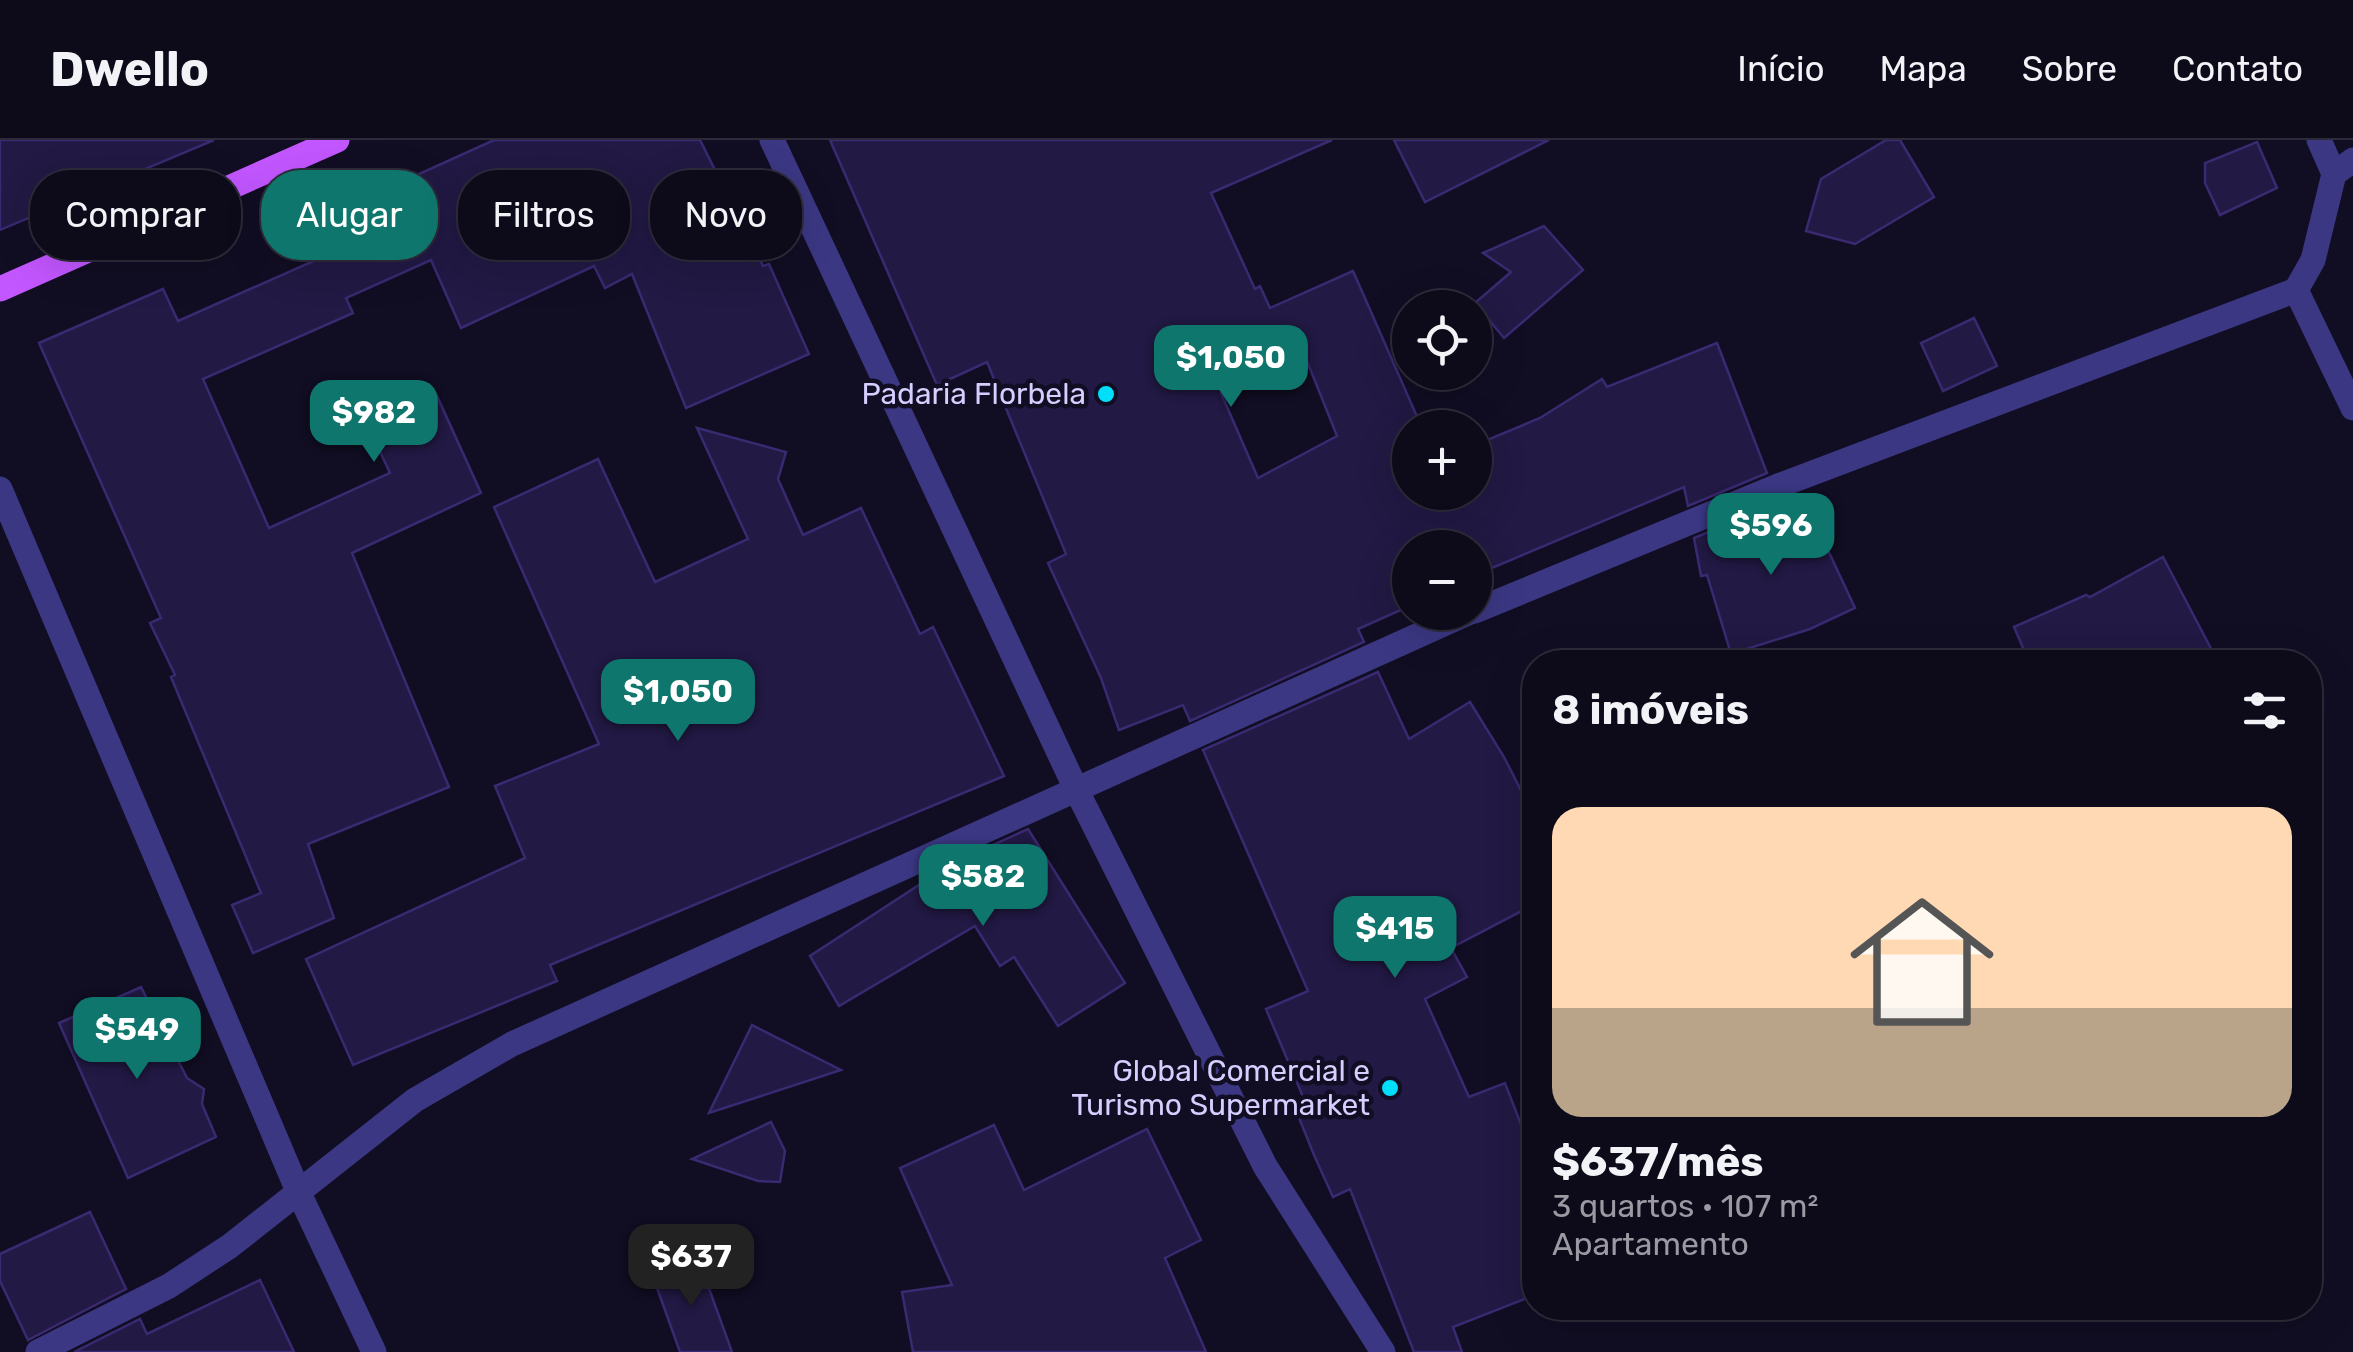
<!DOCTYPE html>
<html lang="pt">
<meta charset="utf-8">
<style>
:root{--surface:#0d0a1a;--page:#161323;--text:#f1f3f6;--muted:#9a9aa2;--line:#2d2b39;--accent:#0f766e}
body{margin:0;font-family:Rubik,sans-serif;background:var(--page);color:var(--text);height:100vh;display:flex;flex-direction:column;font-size:38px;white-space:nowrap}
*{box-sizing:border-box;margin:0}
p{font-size:32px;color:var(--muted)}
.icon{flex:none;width:55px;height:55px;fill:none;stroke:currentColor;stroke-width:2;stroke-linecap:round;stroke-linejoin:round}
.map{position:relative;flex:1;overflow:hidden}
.drawer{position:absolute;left:1522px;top:510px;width:800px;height:670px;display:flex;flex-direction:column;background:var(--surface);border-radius:40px;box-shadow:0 10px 40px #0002,0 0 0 2px var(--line)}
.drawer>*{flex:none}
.hud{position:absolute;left:30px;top:30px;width:950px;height:90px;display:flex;gap:20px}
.fabs{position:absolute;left:1392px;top:150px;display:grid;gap:20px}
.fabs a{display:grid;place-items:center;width:100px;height:100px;border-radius:50%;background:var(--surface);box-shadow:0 10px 40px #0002,0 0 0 2px var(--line);font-size:50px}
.price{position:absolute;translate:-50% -85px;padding:0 22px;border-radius:20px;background:var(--accent);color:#fff;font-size:32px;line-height:65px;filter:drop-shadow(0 2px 5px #0008)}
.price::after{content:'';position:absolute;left:50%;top:60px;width:30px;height:22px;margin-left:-15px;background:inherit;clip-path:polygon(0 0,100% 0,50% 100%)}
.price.current{background:#222;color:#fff}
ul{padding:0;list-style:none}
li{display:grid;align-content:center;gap:20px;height:530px;padding:0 30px}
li+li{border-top:2px solid var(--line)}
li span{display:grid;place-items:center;height:310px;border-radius:30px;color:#555}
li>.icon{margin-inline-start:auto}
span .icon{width:180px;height:180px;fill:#fffc;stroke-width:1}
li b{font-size:42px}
h2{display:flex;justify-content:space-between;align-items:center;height:120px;padding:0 30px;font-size:42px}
.chip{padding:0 35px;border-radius:40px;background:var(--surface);box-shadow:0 10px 40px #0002,0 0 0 2px var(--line);font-size:35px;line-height:90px}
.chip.current{background:var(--accent);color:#fff}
header{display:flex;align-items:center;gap:60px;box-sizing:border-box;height:140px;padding:0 50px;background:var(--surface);border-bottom:2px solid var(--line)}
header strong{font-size:48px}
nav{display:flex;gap:55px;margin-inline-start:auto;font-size:35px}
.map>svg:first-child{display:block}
.building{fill:#221944;stroke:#392a71;stroke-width:2.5;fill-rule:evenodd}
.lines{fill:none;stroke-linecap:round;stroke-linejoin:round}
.minor{stroke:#3b3783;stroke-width:25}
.major{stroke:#c256ff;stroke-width:25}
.poi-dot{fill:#00defa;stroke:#110d23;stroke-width:4}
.labels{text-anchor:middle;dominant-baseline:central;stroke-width:9;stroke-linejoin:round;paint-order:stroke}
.poi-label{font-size:30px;fill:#d5cfff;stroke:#110d23;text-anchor:end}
</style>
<header>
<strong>Dwello</strong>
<nav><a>Início</a><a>Mapa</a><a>Sobre</a><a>Contato</a></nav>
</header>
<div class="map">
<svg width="2353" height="1212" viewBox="0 0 2353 1212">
<rect width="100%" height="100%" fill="#110d23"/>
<!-- building -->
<g class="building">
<path d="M0,0H214L0,90Z"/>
<path d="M494,0H700L763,126L769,124L809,214L686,268L632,134L605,148L594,126L461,188L431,120L346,158L353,173L203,239L269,388L390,333L369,288L437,256L481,353L352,413L449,647L308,704L334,778L253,813L232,765L261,753L171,537L175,535L150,483L161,478L39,203L163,149L178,181L361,100L346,67Z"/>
<path d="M830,0H1332L1211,53L1255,149L1260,146L1270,168L1353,131L1422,288H1410V352H1475V305L1540,278L1602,239L1607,247L1717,203L1767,333L1688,366L1684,347L1475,435V408H1410V466L1358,489L1364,502L1190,581L1183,565L1119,590L1101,538L1048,423L1066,414L987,222L937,245ZM1303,211L1337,296L1258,338L1221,253Z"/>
<path d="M1394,0H1549L1425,62Z"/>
<path d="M1886,0H1900L1934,57L1855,104L1806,91L1821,39Z"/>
<path d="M2257,2L2277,48L2220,75L2205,43V23Z"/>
<path d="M1544,86L1583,130L1504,198L1475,163L1511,132L1483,113Z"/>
<path d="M1974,178L1997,226L1943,251L1921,203Z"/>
<path d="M697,288L786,312L778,339L803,395L861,368L920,494L933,487L1004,636L550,825L557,841L353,925L306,819L525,718L495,646L599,604L494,367L598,319L655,442L748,399Z"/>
<path d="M1778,363L1786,384L1811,374L1855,468L1810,489L1731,514L1707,435L1701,436L1694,398Z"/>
<path d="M2163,417L2218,522H2029L2014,487L2086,455L2090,457Z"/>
<path d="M1378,532L1409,599L1470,562L1504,617L1535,678V764L1451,808L1467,837L1425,859L1469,957L1505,943L1535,1021V1155L1453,1187L1462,1212H1414L1350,1049L1333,1057L1314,1015L1295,968L1306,964L1266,869L1308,851L1203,610Z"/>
<path d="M1028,689L1125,843L1058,886L1014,817L1000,826L975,786L839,866L810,816L951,724Z"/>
<path d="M141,847L187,938L204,949L202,964L216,997L128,1038L59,883Z"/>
<path d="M752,885L841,930L709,973Z"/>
<path d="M771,982L785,1011L780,1042L758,1041L692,1019Z"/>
<path d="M994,985L1024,1050L1147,989L1201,1100L1165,1118L1206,1212H913L902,1152L952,1145L900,1028Z"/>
<path d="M90,1072L126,1149L28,1200L0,1141V1114Z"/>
<path d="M698,1118L732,1212H680L652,1134Z"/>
<path d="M260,1140L294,1212H74L140,1179L147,1194Z"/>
</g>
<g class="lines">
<!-- minor -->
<g class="minor">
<path d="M772,0L1076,649L1265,1026L1383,1212"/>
<path d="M2319,0L2334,34"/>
<path d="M2296,150L2353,268"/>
<path d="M0,349L298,1051L374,1212"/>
<path d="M1475,471L1778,346L2296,150L2313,120L2334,34L2353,20"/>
<path d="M38,1212L169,1146L230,1106L415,960L512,904L1470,472"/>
</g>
<!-- major -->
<path class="major" d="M0,149L337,0"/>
</g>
<!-- markers -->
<g class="poi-dot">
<circle cx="1106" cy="254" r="10"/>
<circle cx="1390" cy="948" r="10"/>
</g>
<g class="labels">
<!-- poi labels -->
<g class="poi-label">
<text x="1086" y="254">Padaria Florbela</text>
<text x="1370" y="931">Global Comercial e<tspan x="1370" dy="34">Turismo Supermarket</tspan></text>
</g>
</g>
</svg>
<div class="fabs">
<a><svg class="icon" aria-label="locate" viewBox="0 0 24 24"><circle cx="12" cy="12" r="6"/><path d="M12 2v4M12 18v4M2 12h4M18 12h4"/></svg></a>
<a>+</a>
<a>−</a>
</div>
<b class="price" style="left:1231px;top:270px">$1,050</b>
<b class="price" style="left:374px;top:325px">$982</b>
<b class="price" style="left:1771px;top:438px">$596</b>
<b class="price" style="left:678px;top:604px">$1,050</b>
<b class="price" style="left:983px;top:789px">$582</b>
<b class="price" style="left:1395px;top:841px">$415</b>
<b class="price" style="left:137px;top:942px">$549</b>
<b class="price current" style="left:691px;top:1169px">$637</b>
<div class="hud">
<a class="chip">Comprar</a>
<a class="chip current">Alugar</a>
<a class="chip">Filtros</a>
<a class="chip">Novo</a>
</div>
<section class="drawer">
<h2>8 imóveis<svg class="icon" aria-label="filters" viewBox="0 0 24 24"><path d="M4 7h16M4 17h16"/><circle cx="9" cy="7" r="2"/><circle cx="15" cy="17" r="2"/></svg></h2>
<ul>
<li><span style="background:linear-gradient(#ffd9b3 65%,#b9a48a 0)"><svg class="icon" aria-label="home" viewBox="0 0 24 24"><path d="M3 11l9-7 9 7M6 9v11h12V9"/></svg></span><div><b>$637/mês</b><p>3 quartos · 107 m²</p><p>Apartamento</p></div></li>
</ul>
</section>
</div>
